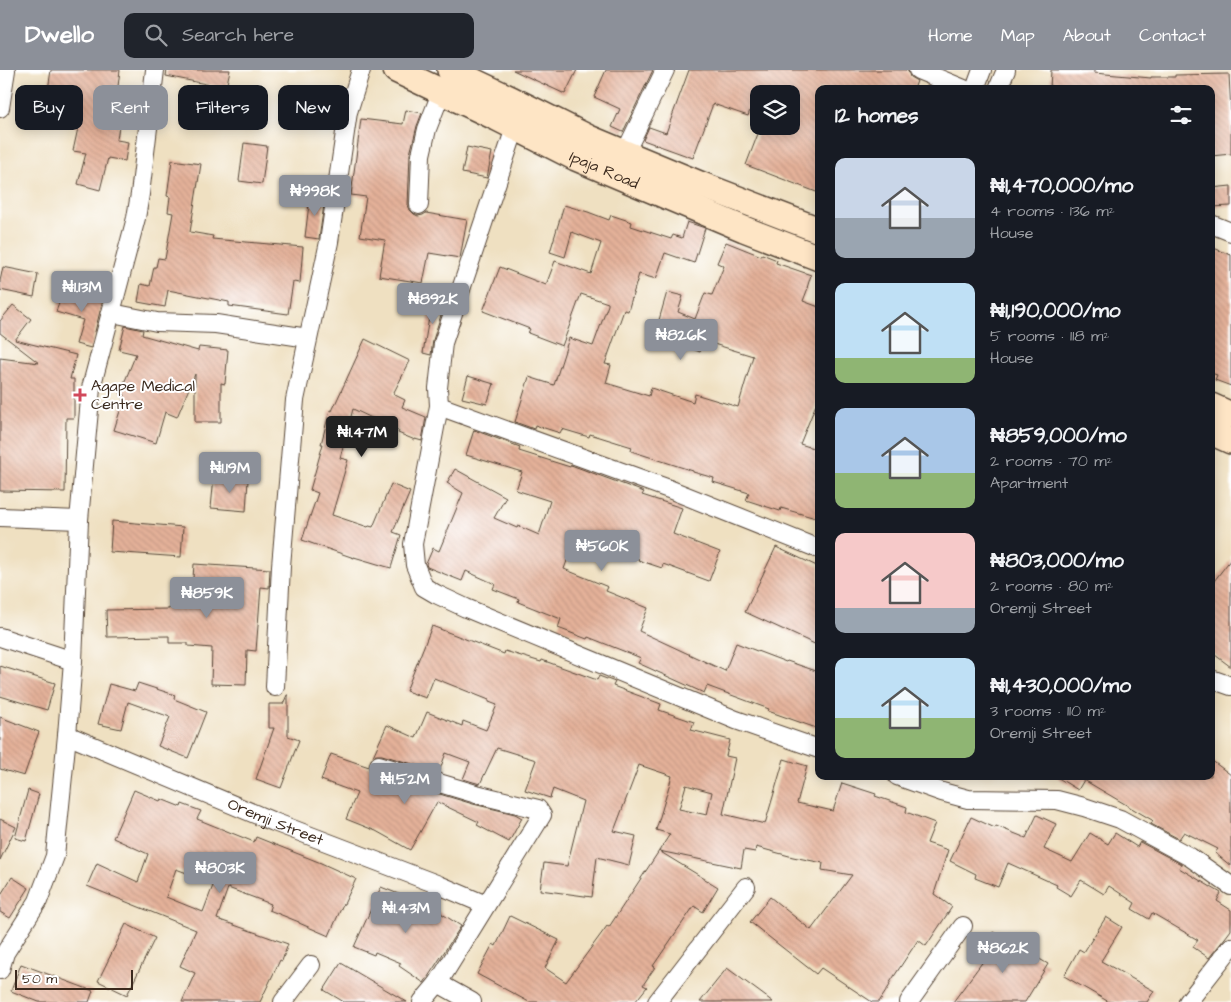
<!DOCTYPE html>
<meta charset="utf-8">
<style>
:root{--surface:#171b24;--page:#20242c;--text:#f1f3f6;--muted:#9ea1a6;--accent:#8c9099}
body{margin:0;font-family:"Architects Daughter",sans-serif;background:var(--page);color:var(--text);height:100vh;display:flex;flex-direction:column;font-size:19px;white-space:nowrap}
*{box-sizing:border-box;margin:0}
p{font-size:16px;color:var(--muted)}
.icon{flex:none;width:28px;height:28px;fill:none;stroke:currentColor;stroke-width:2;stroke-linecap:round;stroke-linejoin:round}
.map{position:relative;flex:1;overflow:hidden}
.details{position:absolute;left:815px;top:15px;width:400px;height:695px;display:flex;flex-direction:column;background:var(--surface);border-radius:10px;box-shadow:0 2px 12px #0003}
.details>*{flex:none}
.guide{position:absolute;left:15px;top:15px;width:475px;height:45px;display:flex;gap:10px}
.controls{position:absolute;left:750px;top:15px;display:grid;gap:10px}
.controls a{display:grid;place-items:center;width:50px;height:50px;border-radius:10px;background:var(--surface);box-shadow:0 2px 12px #0003;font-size:25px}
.scale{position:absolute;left:15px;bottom:12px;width:118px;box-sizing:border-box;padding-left:5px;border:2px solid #3b2a1e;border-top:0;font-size:14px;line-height:18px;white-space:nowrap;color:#3b2a1e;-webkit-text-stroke:4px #fff;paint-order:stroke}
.price{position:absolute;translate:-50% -42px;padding:0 11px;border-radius:5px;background:var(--accent);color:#fff;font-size:16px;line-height:32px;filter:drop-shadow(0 1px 2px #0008)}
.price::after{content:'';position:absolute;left:50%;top:30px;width:15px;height:11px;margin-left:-8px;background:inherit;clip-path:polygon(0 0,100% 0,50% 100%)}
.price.current{background:#222;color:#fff}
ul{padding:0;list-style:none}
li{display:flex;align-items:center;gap:15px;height:125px;padding:0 20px}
li span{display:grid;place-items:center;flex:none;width:140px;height:100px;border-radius:10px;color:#555}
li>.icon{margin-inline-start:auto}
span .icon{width:60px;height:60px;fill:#fffc;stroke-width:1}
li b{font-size:21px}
h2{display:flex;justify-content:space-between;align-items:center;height:60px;padding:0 20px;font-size:21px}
.chip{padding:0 18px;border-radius:10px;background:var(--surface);box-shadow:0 2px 12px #0003;font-size:18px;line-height:45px}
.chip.current{background:var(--accent);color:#fff}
header{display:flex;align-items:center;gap:30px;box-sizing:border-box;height:70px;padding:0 25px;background:var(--accent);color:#fff}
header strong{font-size:24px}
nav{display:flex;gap:28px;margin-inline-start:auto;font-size:18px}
.search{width:350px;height:45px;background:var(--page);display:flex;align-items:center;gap:12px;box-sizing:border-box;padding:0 18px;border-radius:10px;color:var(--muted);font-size:19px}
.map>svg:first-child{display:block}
.building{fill:url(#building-back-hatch);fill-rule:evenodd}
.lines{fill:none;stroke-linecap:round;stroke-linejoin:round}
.street-casing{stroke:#564536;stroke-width:20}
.secondary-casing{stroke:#564536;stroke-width:28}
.street{stroke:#fff;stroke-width:18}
.secondary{stroke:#fee5c5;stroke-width:25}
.poi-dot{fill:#d1495b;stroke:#fff;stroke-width:2}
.labels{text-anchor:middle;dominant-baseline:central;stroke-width:4;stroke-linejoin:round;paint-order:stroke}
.street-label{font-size:16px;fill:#3b2a1e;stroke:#fff}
.poi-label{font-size:16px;fill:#3b2a1e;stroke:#fff;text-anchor:start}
</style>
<header>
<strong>Dwello</strong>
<div class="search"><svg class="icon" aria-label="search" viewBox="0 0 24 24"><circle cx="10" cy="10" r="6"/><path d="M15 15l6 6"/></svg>Search here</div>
<nav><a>Home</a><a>Map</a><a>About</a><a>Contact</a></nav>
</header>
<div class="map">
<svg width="1231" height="932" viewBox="0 0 1231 932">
<defs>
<pattern id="building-back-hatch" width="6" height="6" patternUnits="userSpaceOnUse" patternTransform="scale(1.25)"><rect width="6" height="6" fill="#e4b199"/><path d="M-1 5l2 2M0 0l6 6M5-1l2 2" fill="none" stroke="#c49883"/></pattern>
</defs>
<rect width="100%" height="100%" fill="#fff"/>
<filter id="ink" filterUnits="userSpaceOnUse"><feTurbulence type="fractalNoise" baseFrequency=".02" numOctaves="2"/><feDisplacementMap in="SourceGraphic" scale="10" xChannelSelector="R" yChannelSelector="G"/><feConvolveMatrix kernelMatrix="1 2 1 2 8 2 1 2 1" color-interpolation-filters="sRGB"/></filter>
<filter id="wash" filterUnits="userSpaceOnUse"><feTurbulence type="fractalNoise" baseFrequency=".0096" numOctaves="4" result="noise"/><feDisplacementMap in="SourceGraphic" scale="20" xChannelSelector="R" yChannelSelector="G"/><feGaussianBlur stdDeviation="1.12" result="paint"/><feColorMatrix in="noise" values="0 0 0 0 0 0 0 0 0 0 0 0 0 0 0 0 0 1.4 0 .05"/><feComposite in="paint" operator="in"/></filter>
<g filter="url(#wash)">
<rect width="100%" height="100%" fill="#efe0c1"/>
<g id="blocks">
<!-- building -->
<g class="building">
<path d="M51,0H120L115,41L121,42L117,70L128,72L125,91L108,88L100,120L78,114L86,83L73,81L78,58L74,57L75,55L24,47L27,24L47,27Z"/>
<path d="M167,0H230L226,18L166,6Z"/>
<path d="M513,0H577L565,24Z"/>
<path d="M606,0H653L623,62L612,57L620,39L594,27Z"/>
<path d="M689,0H905L908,1L910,7L917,11L914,19H819V123L746,95L761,56H791V24H756L748,46L713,34L693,88L643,70L649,57L666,63Z"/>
<path d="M1051,0H1094V3L1151,8V7H1175V5L1229,4L1231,43V84L1211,86V19H1050Z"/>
<path d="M406,40L422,43L417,56L410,84L408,135L410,140L414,144L418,146L423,145L426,143L467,150L460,188L429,183L423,213L379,206L385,170L360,166L366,127L351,125L361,49L403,54Z"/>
<path d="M244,73L267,76L262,114L239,111Z"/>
<path d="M467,77L492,82L487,108L462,103Z"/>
<path d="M172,90L201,94L190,162L213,166L212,169L303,177L300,213L293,212L288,244L229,236V232L168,220L165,237L138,232L141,214L150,216L154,197H156L158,188L165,189L173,143L168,142L170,127L167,126Z"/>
<path d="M1231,116V136L1211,137V118Z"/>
<path d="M310,126L325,128L319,169L305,167Z"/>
<path d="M564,135L588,142L609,150L611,145L632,152L631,156L671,169L673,165L682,168L687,152L705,158L694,193L665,183L656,209L639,204L628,241L624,240L605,294L611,295L606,313L649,326L651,318L693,332L695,324L738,337L753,286L704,271L700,282L655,264L667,222L683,226L678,242L695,249L705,223L712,225L724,196L717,193L726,172L761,186L762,184L777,190L776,193L811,205L807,218H808L803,231L819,237V327L800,374L819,380V449L781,438L780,441L746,430L749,423L713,412L714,408L693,402V401L631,381L632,377L590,364L589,367L562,359L560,363L535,355L534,359L515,352L529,307L554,315L569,268L593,276L608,235V233L581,224L562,276L528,263L530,259L483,241L500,197L546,215L555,191L591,204L601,173L572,162L565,187L550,182Z"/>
<path d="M1211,177L1231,185V316L1215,310L1217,305L1211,303Z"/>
<path d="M3,197L38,204L34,227L0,220V211Z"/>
<path d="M64,218L103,229L91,278L76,274L83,250L56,242Z"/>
<path d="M432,230L444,233L442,242L433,270L431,285L423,283Z"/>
<path d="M13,235L31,249L15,270L76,285L70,309H74V348H66L65,422L0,421V288L39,293L0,263V251Z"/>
<path d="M125,256L143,260L142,265L198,281L199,277L228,280L225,314L221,313V352H195V304L177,347L165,342L156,373L114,360L125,325L120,323L136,284L119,280Z"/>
<path d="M365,269L410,291L393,324L405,330L402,337L426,347L422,371L415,369V370L398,363L399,361L353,339L340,388L348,390L332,445L368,457L369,456L373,457L391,414L410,422L393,462L401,465L391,498L354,487V488L302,470L318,423L310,420L323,374H321L330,340L332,341Z"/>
<path d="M468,306L494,314L487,334L462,328Z"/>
<path d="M474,360L520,377L519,381L570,397L571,395L644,422L642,425L682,438L673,464L720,482L709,511L663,494L662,498L638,490L639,489L602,476L604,472L578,461L564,499L608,517L606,521L648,538L639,561L725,601L736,573L786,592L787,591L819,602V659L768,641L769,639L707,616L704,623L638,593L641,588L588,567L587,569L558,558L561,549L518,532L519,529L493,519L495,514L466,501L462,511L427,497L426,494L433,478L439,481L463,423L447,413L455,399L506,427L494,448L517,458L518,456L539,465L550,431L516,420L522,402L466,385Z"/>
<path d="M214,407L248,410L246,441L211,438Z"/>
<path d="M112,451L183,457L181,487L110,482Z"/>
<path d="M776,477L819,497V576L745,542Z"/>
<path d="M1231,489V597L1211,582V515Z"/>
<path d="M194,494L270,499L269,518L261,517L256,581L247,580L246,615L211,614L212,578L188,576V573H169V566L107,567L106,540L169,539V538L191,537Z"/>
<path d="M432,556L504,584L505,581L541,592L542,590L597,610L599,606L615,612L613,616L661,634L659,640L694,652L691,660L730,670L726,686L735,688L723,744L765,754L784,689L807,696L797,733L833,741L842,713L876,724L875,726L907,737L906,742L935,753L927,773L948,780L934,824L952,837L926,876L918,870L889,914L890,915L879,932H872L821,898L816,904L750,852L770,827L811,860L852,805L822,800L823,793L793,787L756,777L755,782L744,780L741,798L659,781L670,764L656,760L672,706L639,695L614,761L636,766L629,795L597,787L592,827L540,820L544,793L567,796L583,731L553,719L550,728L525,720L536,690L497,678L480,714L463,709L470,692L446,683L439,702L382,685H377L373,686L387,655L416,668L427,642L462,656L463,651L486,660L497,635L489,632V630L434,608L426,628L406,621ZM686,715L712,722L707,745L679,739Z"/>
<path d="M0,596L55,613L47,640L0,626Z"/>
<path d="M138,613L175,625L174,629L206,642L188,688L158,676L170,647L128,632L121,659L98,654L109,614L135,621Z"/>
<path d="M287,625H288V666L299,670L281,718L256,709L274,658H269V634H283Z"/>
<path d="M0,647L39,662L31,683H32L24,706L0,699Z"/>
<path d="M331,684L369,697L371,702L376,705L473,734L515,744L522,748L509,772L477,755L479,752L437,732L410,780L376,761L346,749L357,723L321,710Z"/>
<path d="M1211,690L1231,705V796L1215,783L1218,779L1184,762L1179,769L1151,754L1153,751L1152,750L1084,710L1078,720L1055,706H1211Z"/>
<path d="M28,720L39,724L26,771L15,768Z"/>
<path d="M134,720L160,731L161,729L181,737L182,734L201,741L197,749L254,772L256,767L321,793L356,809L344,834H343L329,866L299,853V852L269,840L271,834L228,818L217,849L288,874L282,891L280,890L260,932H182L195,903L180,896L196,860L87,816L97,793L138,812L148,784L113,768ZM176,799L214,813L203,842L166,827Z"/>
<path d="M1037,745L1056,754L1044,779L1072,792L1090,763L1108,774L1115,763L1137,777L1140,772L1181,794L1179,798L1221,823L1217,831L1231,840V860L1225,868L1209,888L1193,877L1198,870L1152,843L1149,849L1132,839L1135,833L1109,816L1104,824L1081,810L1071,826L1056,817L1057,815L1008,793L998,817L975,808L976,804L950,791L971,747L995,758L996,756L1026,768Z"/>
<path d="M0,749L16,757L0,790Z"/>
<path d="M659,781L718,817L703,842L694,836L653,896L655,897L643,915L647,917L635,932H529L477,904L493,874L496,876L510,846L559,870L545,898L566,912L607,856L609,857Z"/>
<path d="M12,807L29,818L10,848L0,842V826Z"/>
<path d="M381,817L401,825L399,830L433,844L436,840L461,856L424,913L399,896L401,893L375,882L374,885L354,877Z"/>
<path d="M1106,847L1122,857L1101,891L1154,921L1147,932H1109L1064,906L1079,879L1084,882Z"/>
<path d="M126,854L155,868L127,925L98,911Z"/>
<path d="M993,862L1048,894L1025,932H953L984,890L978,886Z"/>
<path d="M341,893L407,932H344L324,920Z"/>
<path d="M21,894L93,921L89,932H39L11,921Z"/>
<path d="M727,898L773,932H700Z"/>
</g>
</g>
</g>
<g filter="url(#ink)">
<use href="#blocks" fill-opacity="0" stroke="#564536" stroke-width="1"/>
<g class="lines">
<!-- street casing -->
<g class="street-casing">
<g id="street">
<path d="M918,0L964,19"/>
<path d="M975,19L982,0"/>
<path d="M998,19L1006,0"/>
<path d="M0,38L6,0"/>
<path d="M515,58L443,273L438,318L439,336L413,474L415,495L424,517L436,524L466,538L736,650L819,679"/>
<path d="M625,83L665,0"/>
<path d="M419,135L421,85L427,59L441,23"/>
<path d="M1211,154L1231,162"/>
<path d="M112,243L157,252L216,254L308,268"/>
<path d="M439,336L669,419L819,479"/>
<path d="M0,447L79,450"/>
<path d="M0,567L73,591"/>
<path d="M1211,609L1231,616"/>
<path d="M275,617L281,496L295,330L329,172L348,42L361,0"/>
<path id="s1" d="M67,665L274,752L439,815L486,835"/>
<path d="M379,695L476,724L538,739L542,745L438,913L422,932"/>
<path d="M897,706L942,722L968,729L1057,730L1084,737L1120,749L1190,787L1231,816"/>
<path d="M0,900L5,883L38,831L55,786L67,665L73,591L79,450L91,318L136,148L140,124L155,0"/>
<path d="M438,913L472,932"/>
<path d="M283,932L311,895"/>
<path d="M657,932L746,817"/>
<path d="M909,932L963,856"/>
<path d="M1188,932L1231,877"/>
</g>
</g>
<!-- secondary casing -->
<g class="secondary-casing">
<g id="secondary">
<path id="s2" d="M396,0L497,48L576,88L744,159L819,188"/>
<path d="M450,0L511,29L589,68L625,83L702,115L819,160"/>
<path d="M1211,336L1231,345"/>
<path d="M1211,362L1231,371"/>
</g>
</g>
<!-- street -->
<use href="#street" class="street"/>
<!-- secondary -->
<use href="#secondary" class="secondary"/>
</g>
</g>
<!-- markers -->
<path class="poi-dot" d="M77.5 317.5h5v5h5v5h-5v5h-5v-5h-5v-5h5z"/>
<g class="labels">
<!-- street labels -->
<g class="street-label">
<text stroke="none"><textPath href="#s2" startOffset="231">Ipaja Road</textPath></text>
<text stroke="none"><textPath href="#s1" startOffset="226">Oremji Street</textPath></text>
</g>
<!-- poi labels -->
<g class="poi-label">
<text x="91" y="316">Agape Medical<tspan x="91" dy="18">Centre</tspan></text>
</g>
</g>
</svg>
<div class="controls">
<a><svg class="icon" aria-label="layers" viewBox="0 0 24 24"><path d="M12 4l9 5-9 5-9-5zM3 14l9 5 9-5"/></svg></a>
</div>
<div class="scale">50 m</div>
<b class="price" style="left:315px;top:147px">₦998K</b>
<b class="price" style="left:82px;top:243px">₦1.13M</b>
<b class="price" style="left:433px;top:255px">₦892K</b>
<b class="price" style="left:681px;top:291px">₦826K</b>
<b class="price current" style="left:362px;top:388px">₦1.47M</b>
<b class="price" style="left:230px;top:424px">₦1.19M</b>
<b class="price" style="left:602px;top:502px">₦560K</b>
<b class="price" style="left:207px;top:549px">₦859K</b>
<b class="price" style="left:405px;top:735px">₦1.52M</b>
<b class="price" style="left:220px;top:824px">₦803K</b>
<b class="price" style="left:406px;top:864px">₦1.43M</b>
<b class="price" style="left:1003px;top:904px">₦862K</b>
<div class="guide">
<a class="chip">Buy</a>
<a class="chip current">Rent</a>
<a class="chip">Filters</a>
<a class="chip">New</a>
</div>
<section class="details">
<h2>12 homes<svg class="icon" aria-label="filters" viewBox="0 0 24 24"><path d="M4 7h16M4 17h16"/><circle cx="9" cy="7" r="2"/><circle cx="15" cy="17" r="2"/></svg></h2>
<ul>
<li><span style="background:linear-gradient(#c9d6e8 60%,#9aa5b1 0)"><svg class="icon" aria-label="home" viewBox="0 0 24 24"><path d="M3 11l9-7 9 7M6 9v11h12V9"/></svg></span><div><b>₦1,470,000/mo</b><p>4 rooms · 136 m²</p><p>House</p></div></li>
<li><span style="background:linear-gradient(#bfe0f5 75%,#8fb573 0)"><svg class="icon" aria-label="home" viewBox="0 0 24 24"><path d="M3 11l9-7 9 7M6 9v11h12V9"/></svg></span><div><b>₦1,190,000/mo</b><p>5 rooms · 118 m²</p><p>House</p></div></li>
<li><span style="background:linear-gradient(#a9c7e8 65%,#8fb573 0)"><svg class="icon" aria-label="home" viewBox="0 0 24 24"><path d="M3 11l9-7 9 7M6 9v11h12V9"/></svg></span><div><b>₦859,000/mo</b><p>2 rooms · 70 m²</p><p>Apartment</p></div></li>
<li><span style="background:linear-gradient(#f6c9c9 75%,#9aa5b1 0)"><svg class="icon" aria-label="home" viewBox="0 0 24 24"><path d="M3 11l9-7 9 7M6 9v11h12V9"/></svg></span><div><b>₦803,000/mo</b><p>2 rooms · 80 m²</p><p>Oremji Street</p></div></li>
<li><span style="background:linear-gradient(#bfe0f5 60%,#8fb573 0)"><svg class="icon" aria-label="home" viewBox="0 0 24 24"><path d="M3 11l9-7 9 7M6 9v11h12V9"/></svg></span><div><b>₦1,430,000/mo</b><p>3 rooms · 110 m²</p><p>Oremji Street</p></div></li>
</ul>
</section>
</div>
